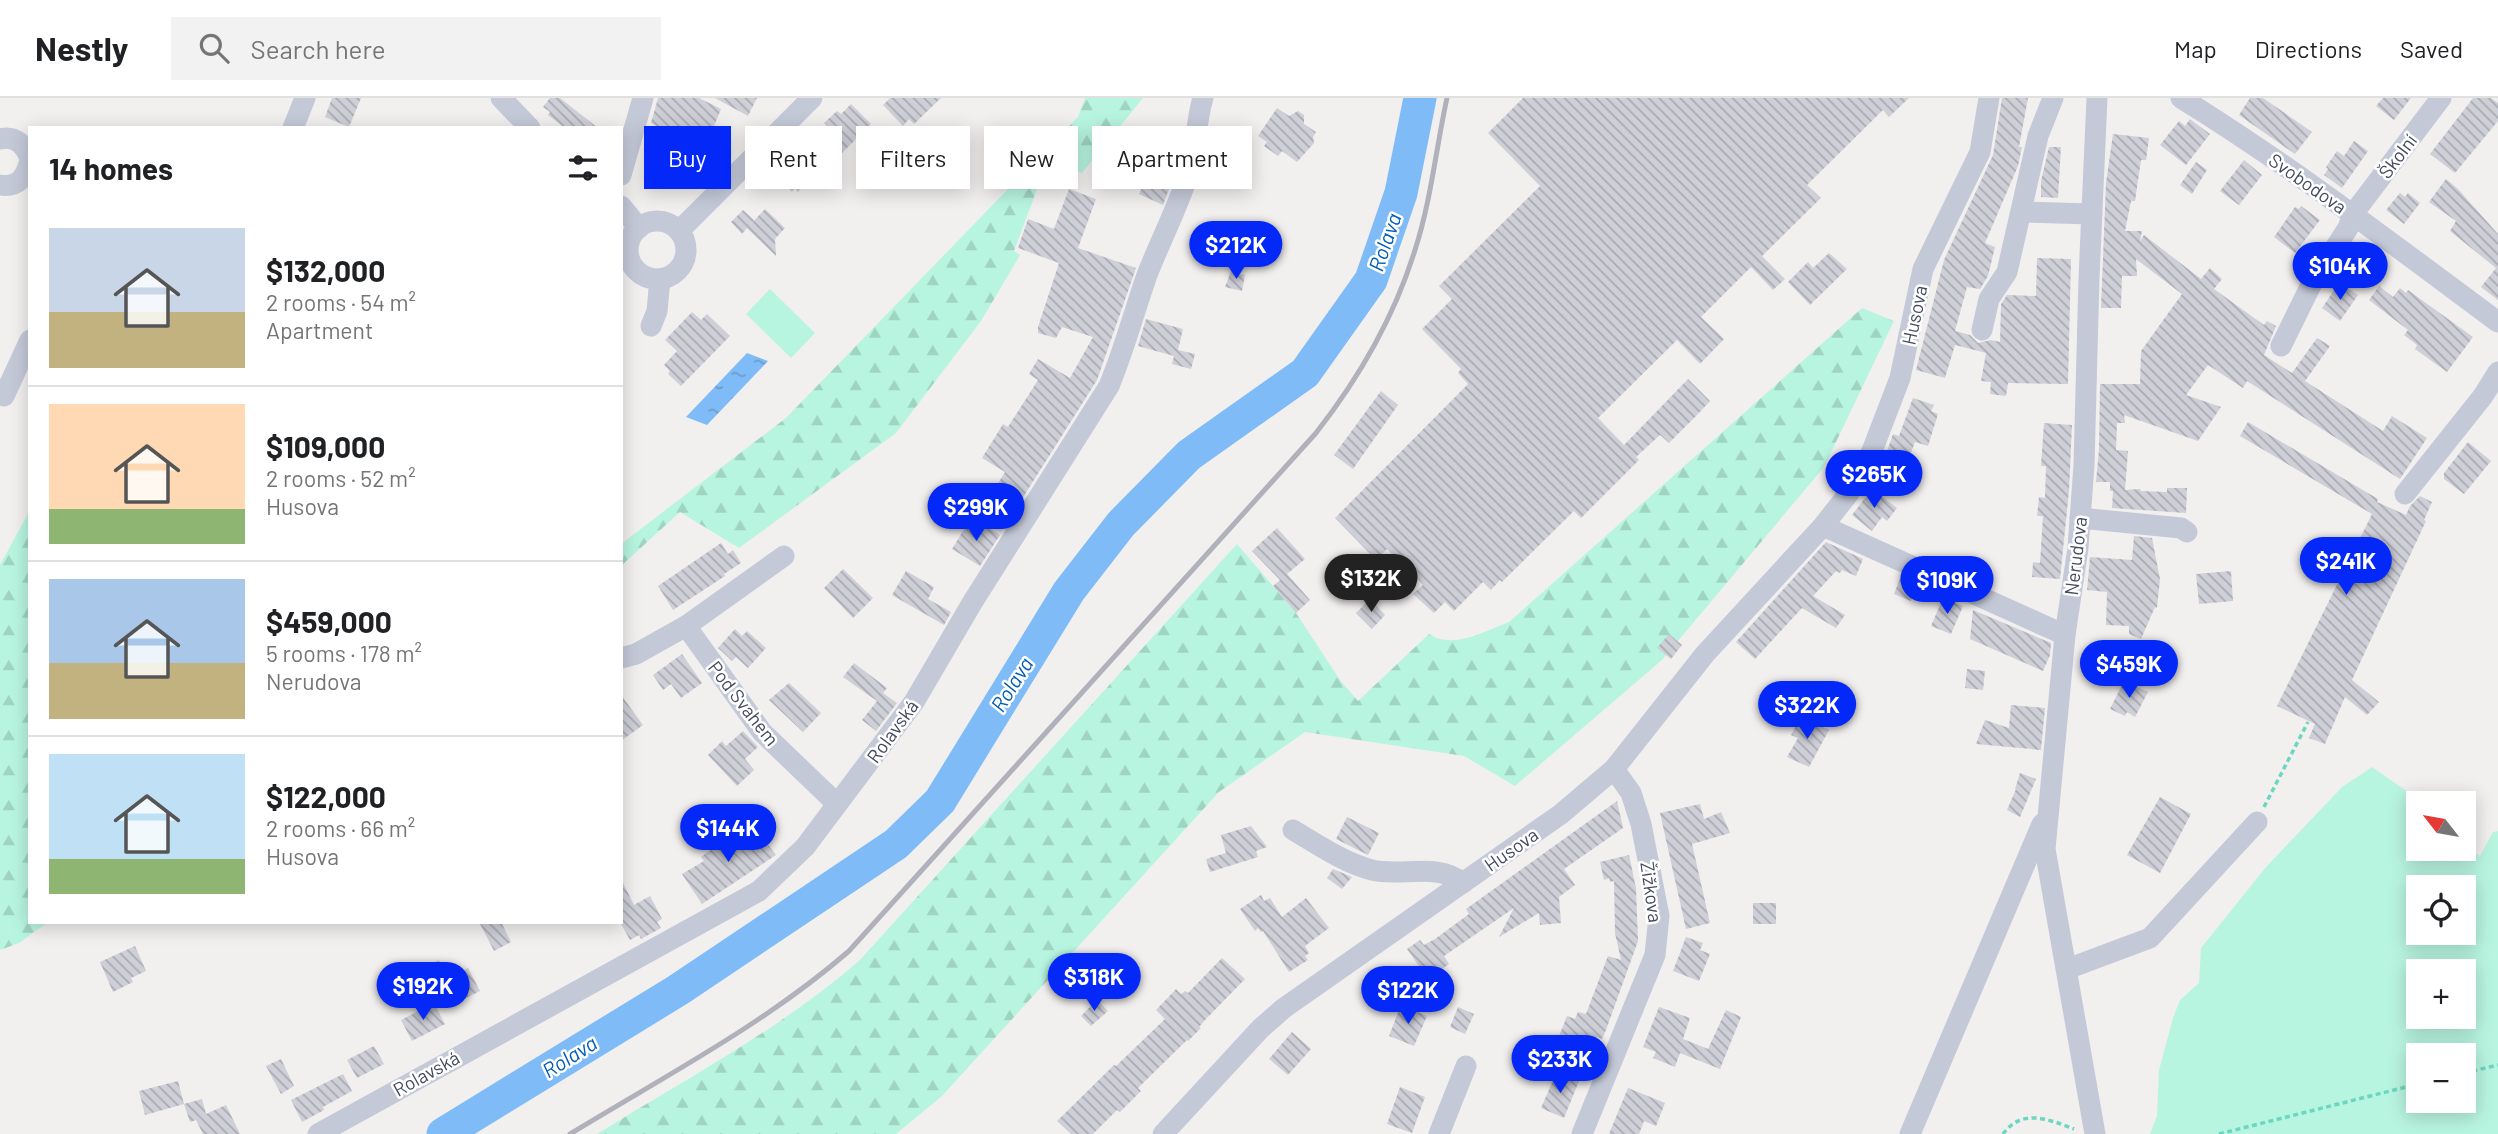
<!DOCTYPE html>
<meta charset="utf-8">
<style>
:root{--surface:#fff;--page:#f2f2f2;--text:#202124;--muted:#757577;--line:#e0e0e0;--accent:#0328f8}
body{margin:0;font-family:Barlow,sans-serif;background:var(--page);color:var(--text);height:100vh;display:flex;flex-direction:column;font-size:26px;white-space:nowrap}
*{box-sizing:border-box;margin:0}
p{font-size:23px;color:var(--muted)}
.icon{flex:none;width:38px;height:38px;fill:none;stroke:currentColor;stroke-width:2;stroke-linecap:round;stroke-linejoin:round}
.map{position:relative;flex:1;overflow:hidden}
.side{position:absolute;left:28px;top:28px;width:595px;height:798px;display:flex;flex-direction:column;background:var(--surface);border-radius:0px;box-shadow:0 4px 18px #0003}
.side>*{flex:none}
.banner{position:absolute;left:644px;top:28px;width:665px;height:63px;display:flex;gap:14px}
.needle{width:46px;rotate:301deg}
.buttons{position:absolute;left:2406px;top:693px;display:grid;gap:14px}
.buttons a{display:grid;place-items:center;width:70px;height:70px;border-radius:0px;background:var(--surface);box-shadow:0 4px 18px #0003;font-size:35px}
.price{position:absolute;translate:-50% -60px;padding:0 16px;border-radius:24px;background:var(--accent);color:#fff;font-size:23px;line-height:46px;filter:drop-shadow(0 2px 4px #0008)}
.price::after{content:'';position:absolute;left:50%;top:42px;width:21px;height:16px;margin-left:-10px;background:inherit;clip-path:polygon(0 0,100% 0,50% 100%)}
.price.active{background:#222;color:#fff}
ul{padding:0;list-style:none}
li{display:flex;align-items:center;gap:21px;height:175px;padding:0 21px}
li+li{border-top:2px solid var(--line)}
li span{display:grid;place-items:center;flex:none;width:196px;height:140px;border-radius:0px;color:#555}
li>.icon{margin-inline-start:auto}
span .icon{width:84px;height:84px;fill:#fffc;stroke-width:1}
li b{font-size:30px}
h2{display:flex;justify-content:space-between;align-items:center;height:84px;padding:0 21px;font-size:30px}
.tag{padding:0 24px;border-radius:0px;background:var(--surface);box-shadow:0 4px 18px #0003;font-size:24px;line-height:63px}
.tag.active{background:var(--accent);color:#fff}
header{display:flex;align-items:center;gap:42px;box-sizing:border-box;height:98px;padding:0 35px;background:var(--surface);border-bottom:2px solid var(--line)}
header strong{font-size:33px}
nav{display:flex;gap:38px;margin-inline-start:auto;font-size:24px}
.search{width:490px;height:63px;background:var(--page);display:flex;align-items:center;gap:18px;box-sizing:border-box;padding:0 24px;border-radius:0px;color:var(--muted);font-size:26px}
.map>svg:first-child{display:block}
.grass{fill:#b8f5e1;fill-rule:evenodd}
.forest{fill:url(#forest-firs)}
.water{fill:url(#water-ripples)}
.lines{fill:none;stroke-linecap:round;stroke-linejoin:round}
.river{stroke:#7fbcf7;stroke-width:33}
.building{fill:url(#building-back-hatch)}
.path{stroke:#6bd7c1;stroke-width:3.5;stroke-dasharray:5 3.5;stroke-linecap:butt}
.minor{stroke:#c4c9d8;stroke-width:21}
.rail{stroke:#b0b1ba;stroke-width:5}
.labels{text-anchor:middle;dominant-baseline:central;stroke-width:5;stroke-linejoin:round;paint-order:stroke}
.street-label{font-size:19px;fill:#444b5f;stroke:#fff}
.water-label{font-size:21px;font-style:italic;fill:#005cb6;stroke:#fff}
</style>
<header>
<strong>Nestly</strong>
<div class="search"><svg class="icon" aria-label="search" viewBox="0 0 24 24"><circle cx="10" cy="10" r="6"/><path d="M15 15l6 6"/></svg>Search here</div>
<nav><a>Map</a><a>Directions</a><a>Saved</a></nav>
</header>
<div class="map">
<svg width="2498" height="1036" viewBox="0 0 2498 1036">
<defs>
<pattern id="forest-firs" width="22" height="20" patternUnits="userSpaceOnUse" patternTransform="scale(1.75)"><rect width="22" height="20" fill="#b8f5e1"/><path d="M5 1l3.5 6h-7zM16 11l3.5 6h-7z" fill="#9fd4c3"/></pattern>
<pattern id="water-ripples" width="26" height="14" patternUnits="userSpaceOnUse" patternTransform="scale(1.75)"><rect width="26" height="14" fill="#7fbcf7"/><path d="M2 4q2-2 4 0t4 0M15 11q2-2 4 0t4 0" fill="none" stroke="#6a9bcb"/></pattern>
<pattern id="building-back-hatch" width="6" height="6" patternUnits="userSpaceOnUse" patternTransform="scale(1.75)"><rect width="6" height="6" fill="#cecfd7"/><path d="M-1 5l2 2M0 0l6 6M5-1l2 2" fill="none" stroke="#a9aab2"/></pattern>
</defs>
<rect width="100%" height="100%" fill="#f2efef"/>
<!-- grass -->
<g class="grass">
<path d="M770,191L815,235L791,260L746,216Z"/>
<path d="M2372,669L2408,694L2418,705V751H2464V746L2480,758L2493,734L2498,733V1036H2150L2157,1018L2159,972L2173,920L2180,902L2199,885L2201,850L2266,769L2342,689ZM2418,789H2464V835H2418ZM2418,873H2464V919H2418ZM2418,957H2464V1003H2418Z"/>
</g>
<!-- forest -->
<g class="forest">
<path d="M1085,0H1143L1082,75L1048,62L1014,153L1020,157L981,223L896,335L739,450L680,414L621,468V446L786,320L1078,19Z"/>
<path d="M1862,210L1894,223L1824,369L1662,562L1515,688L1464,658L1305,634L1219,694L942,998L896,1036H597C686,981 779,932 859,863L1237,446L1296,515L1340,582L1358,603L1429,536C1453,552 1485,533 1509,524Z"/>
<path d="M30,412V824H48L19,845L0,852V467Z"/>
</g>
<!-- water -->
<path class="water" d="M747,255L768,263L707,327L686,319Z"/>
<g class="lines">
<!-- river -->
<path class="river" d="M443,1036L678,892L896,746L940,703L1069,493L1121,426L1189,357L1305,275L1371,182L1401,95L1420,0"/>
</g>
<!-- building -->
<g class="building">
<path d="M332,0H361L349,29L325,19Z"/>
<path d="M550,0H560L598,30H565L548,17L550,14L543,9Z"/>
<path d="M658,0H699L721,11L712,33L703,48L677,41L651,25Z"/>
<path d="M715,0H757L748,18Z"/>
<path d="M890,0H941L914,26L909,21L903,28L883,7Z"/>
<path d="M1523,0H1909L1889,19L1883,12L1807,87L1821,100L1762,158L1785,181L1773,192L1751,169L1701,219L1724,241L1700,266L1677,242L1598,320L1624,347L1688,281L1710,303L1698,316L1669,345L1660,337L1636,359L1639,362L1581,420L1574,413L1502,484L1500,482L1491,492L1483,484L1454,513L1445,504L1434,515L1413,496L1423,487L1387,451L1376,462L1335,420L1468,286L1458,275L1461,271L1422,231L1452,201L1439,188L1540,88L1488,35Z"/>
<path d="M2002,0H2028L2019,49H2022L2018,68L1985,145L1995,149L1988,178L1980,191L1967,189L1955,233L1970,237L1978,245L1991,242L2000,244L2001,206L2007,197L2036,198L2037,160L2071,161L2068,286L2008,285L2006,298L1990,296L1991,284L1981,283L1986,255L1955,247L1945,280L1916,272L1944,162L1993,57Z"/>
<path d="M2250,0H2263L2312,34L2295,56L2239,17Z"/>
<path d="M2383,0H2411L2394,22L2376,8Z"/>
<path d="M2473,0H2491L2498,5V23L2455,75L2430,56Z"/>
<path d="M851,6L871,26L838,59L818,40L828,29L824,25L837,13L841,16Z"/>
<path d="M1277,10L1289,18L1298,13L1304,17V26L1316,34L1313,39L1314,45L1297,64L1282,53L1278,58L1264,48L1267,44L1258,38Z"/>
<path d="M2190,21L2210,36L2186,67L2160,47L2179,23L2185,28Z"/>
<path d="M2113,36L2149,40L2146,62H2141L2135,103H2131L2125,133H2142L2140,143L2144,137L2201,181L2210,170L2222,181L2214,191L2264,227L2267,223L2276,228L2264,257L2292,275L2317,240L2330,248L2305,283L2383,333L2392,318L2427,340L2400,381L2247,283L2243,290L2208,267L2186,297L2221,309L2198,343L2124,317L2125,325H2117L2116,352L2128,353L2125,392L2140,391L2141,393L2167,394V390H2187L2186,415L2112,410L2113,393H2110V384H2096L2099,351L2100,286H2140L2141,253L2182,196L2136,161L2137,178H2122L2121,210H2101L2106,85Z"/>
<path d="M2354,43L2368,53L2342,90L2324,77L2328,71L2326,69L2337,53L2344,58Z"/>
<path d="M2049,49H2061L2058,100L2041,99V83Z"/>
<path d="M794,58L814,77L798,94L795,90L792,94L777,80L780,77L778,74Z"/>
<path d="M2244,62L2262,77L2239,107L2220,93Z"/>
<path d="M1154,63L1176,73L1163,107L1139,96Z"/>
<path d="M2196,64L2207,72L2192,96L2180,87Z"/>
<path d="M2446,81L2458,91L2498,136V202L2481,189L2496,170L2450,133L2456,123L2429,104Z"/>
<path d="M1069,91L1096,101L1078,150L1136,170L1097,282L1015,412L991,397L1005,374L982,360L1003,326L1008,329L1038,282L1029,276L1038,261L1070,280L1093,239L1062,229L1056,240L1038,235V229L1059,165L1018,150L1028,121L1054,131Z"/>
<path d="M2400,95L2405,99L2408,95L2420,105L2404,126L2386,112Z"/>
<path d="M2301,108L2320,122L2295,155L2274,139L2295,109L2299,111Z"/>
<path d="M765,111L785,130L775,141L776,158L747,130L742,136L731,124L743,112L754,122L749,128Z"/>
<path d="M1829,155L1847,171L1810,207L1788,184L1808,164L1813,170Z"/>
<path d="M1231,173L1245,177L1242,193L1225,189Z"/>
<path d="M2339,185L2358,197L2340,223L2322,210Z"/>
<path d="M2379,188L2393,199L2400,190L2406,195L2408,192L2473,239L2447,274L2415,251L2417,247L2404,237L2408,232L2369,202Z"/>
<path d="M692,214L701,222L707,216L730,238L681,288L668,276L670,273L664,267L677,253L665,242Z"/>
<path d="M1146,221L1183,231L1178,252L1195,256L1191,271L1172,266L1174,258L1138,248Z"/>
<path d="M1381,293L1398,307L1353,371L1334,357Z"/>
<path d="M1913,300L1934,307L1931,313L1938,316L1928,348L1915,344L1905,370L1884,362L1893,336L1899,338Z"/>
<path d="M2248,324L2378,401L2377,404L2406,417L2410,408L2420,398L2432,404L2424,422L2426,423L2352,582L2379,604L2367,617L2345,599L2325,646L2309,640L2315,626L2277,608L2372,416L2240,338Z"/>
<path d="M2044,325L2072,327L2069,393L2060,481L2032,479L2033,464L2040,465L2043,418H2037L2039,399L2045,400L2046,368H2041Z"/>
<path d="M2468,344L2491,363L2464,396L2444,381V375Z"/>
<path d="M1872,391L1897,410L1887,423L1882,419L1872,433L1852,417Z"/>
<path d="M969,423L979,429L981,425L1000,437L980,468L952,451Z"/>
<path d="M1277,430L1305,461L1287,476L1310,502L1296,515L1273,488L1280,482L1252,453Z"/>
<path d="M2134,438L2152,440L2160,481L2157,510L2155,509L2141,541L2129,536V528L2106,527L2107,494L2087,492L2090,459L2132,462Z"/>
<path d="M1826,444L1863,461L1856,478L1842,472L1840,475L1836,473L1813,498L1845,517L1836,530L1802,510L1755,561L1736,544Z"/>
<path d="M721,445L728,456L733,452L741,465L724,476L725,478L673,512L658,488Z"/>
<path d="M843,471L873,500L853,520L824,490Z"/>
<path d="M906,473L934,489L928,501L951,514L944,527L892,497Z"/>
<path d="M2231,473L2233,503L2199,506L2196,476Z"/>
<path d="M1901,478L1918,485L1911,503L1894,496Z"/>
<path d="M1943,500L1963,508L1951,536L1931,528Z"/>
<path d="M1370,501L1385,517L1372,531L1356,515Z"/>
<path d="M1973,512L2051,545L2050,557L2043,573L1970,541Z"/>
<path d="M735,531L742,538L747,533L766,550L748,570L736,559L732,563L718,550Z"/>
<path d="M1669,536L1682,547L1671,561L1657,550Z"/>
<path d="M682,556L702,585L681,600L671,586L663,592L653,577Z"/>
<path d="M854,565L887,590L883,595L897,605L876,633L862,622L877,603L843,579Z"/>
<path d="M1967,571L1985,573L1983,592L1965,590Z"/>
<path d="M2124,583L2148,594L2135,619L2127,614L2125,618L2110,611Z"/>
<path d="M789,585L821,615L803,634L769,602Z"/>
<path d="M621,597L643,627L621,643Z"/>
<path d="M2011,607L2045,610L2041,652L1976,646L1985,622L2009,630Z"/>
<path d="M1801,618L1829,632L1809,669L1787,659L1798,640L1791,637Z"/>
<path d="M743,633L758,649L745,661L754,672L737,688L708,657L722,643L726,648Z"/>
<path d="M2020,675L2036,681L2020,719L2007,712L2016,691H2015Z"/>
<path d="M2160,699L2191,716L2160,775L2127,757Z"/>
<path d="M1617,703L1623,730L1564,771L1575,787L1559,799L1561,825L1540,827L1539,815L1499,839L1514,810L1444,858L1449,866L1428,881L1407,851L1420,842L1424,847L1435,841L1469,816L1466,811Z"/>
<path d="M1700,706L1704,721L1721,714L1730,735L1692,746L1710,825L1686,831L1660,715Z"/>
<path d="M1347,719L1379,735L1368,757L1336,741Z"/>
<path d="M1251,728L1267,749L1256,753L1258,759L1210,774L1206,761L1226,755L1221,737Z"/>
<path d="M755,730L776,757L702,806L682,776L704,763L701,759L729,738L731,741L737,736L741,741Z"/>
<path d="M1629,757L1636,790L1638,843L1606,932L1602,941L1597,939L1591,956L1557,943L1567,918L1575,921L1578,914L1586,916L1608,858L1621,862L1615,835L1614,783L1610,784L1609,780L1604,782L1600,764Z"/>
<path d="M1333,771L1352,779L1342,791L1327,780Z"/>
<path d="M621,781L634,807L650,798L662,821L657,824L661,830L641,841L639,837L630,842L621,826Z"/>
<path d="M1261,797L1264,803L1270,800L1282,819L1306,800L1329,830L1305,848L1309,855L1305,858L1308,862L1289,874L1263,833L1261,834L1258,830L1255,833L1240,811Z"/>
<rect x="1753" y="805" width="23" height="21"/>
<path d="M479,824H501L511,844L494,853Z"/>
<path d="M1686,839L1703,845L1700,852L1710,856L1699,883L1673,873Z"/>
<path d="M135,848L146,873L131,880L133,884L113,894L100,864Z"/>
<path d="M1222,860L1245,881L1206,921L1199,929L1201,930L1188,943L1187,942L1138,990L1141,993L1120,1014L1117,1012L1093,1036H1071L1057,1023L1114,967L1116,968L1165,921L1156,912L1176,891L1181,896L1185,893L1188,895Z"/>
<path d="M439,862L446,876L424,887L417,873Z"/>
<path d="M468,870L480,893L464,901L453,877Z"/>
<path d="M1097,902L1108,913L1091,928L1081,918Z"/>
<path d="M434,905L445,926L412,943L401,922Z"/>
<path d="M1401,907L1427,918L1414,948L1389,938Z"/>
<path d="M1458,909L1474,916L1465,936L1450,929Z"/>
<path d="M1659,909L1690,920L1683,941L1708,951L1726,912L1741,919L1720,971L1680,955L1675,969L1653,960L1656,954L1643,949Z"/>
<path d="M1292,934L1311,951L1288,977L1269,961Z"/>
<path d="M374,948L384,966L357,980L347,962Z"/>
<path d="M281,961L294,988L281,996L266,968Z"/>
<path d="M1557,973L1579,983L1564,1020L1541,1010Z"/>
<path d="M343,976L352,993L323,1009L324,1012L302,1024L291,1002Z"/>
<path d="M178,983L184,1006L202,1001L206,1016L226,1007L240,1036H203L196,1022L190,1024L184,1006L145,1017L139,993Z"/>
<path d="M1400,989L1425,999L1412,1035L1387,1026Z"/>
<path d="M1628,990L1665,1005L1656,1028L1644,1023L1639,1036H1609Z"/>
</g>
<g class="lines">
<!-- path -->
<g class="path">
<path d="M2264,709L2308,624"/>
<path d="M2464,975L2498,967"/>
<path d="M2003,1036C2022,1010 2048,1021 2074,1031"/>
<path d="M2219,1036L2418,986"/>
</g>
<!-- minor -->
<g class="minor">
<path d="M501,0L530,30"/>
<path d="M2181,0C2291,68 2394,147 2498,224"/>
<path d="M293,30L305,0"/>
<path d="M0,41C15,37 25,47 30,60"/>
<path d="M621,77L643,0"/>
<path d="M0,87C19,90 26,78 30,62"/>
<path d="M621,108L639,130"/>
<path d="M2023,114L2092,116"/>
<circle cx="657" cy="152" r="29"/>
<path d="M679,133L812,0"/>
<path d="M651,228L657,213L660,181"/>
<path d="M1982,232L1989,201L2007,174L2038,38L2053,0"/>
<path d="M2281,248L2311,187L2348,130L2353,116L2441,0"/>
<path d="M4,298L30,242"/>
<path d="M2405,396L2483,298L2498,274"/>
<path d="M2080,420L2181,430L2187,434"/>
<path d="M1823,428L2065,537"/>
<path d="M784,458L686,528L762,634L837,706"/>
<path d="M621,560L636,556L686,528"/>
<path d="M1293,732C1317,746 1344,765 1372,772C1401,779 1438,764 1463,785"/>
<path d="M2067,871L2150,840L2257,724"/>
<path d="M318,1036L759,793L805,749L914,604L972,505L1109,288C1124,252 1134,214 1147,177C1161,141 1180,105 1191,68C1197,45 1196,22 1203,0"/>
<path d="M1163,1036L1260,931L1284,910L1561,716L1614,671L1705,556L1823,428L1849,395L1872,353L1900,280L1923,171L1980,54L1989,0"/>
<path d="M1439,1036L1466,968"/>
<path d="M1582,1036L1655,857L1659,818L1641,726L1631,695L1614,671"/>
<path d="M1910,1036L2042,726"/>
<path d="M2095,1036L2045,751L2065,537L2078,450L2084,367L2089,180L2097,0"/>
</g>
<!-- rail -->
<path class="rail" d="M570,1036C665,978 765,926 849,853L1316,335C1359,280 1394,220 1415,152C1431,103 1436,50 1447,0"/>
</g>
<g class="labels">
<!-- street labels -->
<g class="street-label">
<text transform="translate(2397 58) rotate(-53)">Školní</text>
<text transform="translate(2308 85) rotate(35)">Svobodova</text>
<text transform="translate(1914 217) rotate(-78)">Husova</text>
<text transform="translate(2075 458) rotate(-83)">Nerudova</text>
<text transform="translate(744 605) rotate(52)">Pod Svahem</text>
<text transform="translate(892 633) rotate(-54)">Rolavská</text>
<text transform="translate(1511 751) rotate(-35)">Husova</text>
<text transform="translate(1652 794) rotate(82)">Žižkova</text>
<text transform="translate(426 975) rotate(-29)">Rolavská</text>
</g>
<!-- water labels -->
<g class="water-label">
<text transform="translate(1384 144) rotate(-71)">Rolava</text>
<text transform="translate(1011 586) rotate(-58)">Rolava</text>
<text transform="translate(569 958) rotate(-32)">Rolava</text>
</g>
</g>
</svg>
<div class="buttons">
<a><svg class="needle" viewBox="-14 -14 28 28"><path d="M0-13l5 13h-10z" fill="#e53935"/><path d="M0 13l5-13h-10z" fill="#757577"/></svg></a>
<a><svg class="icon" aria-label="locate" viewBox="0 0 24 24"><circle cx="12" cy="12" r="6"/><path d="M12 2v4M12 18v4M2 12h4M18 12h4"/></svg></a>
<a>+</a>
<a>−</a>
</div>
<b class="price" style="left:1236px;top:183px">$212K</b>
<b class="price" style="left:2340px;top:204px">$104K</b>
<b class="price" style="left:1874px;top:412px">$265K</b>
<b class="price" style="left:976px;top:445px">$299K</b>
<b class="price" style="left:2346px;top:499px">$241K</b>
<b class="price active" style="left:1371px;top:516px">$132K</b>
<b class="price" style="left:1947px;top:518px">$109K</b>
<b class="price" style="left:2129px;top:602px">$459K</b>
<b class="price" style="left:1807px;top:643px">$322K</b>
<b class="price" style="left:728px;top:766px">$144K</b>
<b class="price" style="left:1094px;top:915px">$318K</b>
<b class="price" style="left:423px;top:924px">$192K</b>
<b class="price" style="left:1408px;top:928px">$122K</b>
<b class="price" style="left:1560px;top:997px">$233K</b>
<div class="banner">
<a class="tag active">Buy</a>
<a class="tag">Rent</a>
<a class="tag">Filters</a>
<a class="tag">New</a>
<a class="tag">Apartment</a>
</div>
<section class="side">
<h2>14 homes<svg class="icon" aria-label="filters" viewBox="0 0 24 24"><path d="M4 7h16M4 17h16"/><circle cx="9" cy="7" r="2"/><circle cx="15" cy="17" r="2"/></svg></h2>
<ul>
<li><span style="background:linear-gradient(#c9d6e8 60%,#c2b280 0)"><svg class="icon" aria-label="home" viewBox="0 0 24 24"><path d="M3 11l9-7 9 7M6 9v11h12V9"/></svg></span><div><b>$132,000</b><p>2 rooms · 54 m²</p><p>Apartment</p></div></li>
<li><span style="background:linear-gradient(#ffd9b3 75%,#8fb573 0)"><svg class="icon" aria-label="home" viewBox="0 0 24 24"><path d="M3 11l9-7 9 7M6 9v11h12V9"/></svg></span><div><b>$109,000</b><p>2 rooms · 52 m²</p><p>Husova</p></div></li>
<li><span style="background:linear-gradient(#a9c7e8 60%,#c2b280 0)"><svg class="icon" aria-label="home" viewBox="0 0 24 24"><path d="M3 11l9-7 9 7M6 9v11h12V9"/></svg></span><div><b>$459,000</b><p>5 rooms · 178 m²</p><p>Nerudova</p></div></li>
<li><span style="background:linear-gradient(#bfe0f5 75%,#8fb573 0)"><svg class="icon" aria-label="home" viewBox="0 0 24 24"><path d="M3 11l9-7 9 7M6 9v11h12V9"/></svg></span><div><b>$122,000</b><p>2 rooms · 66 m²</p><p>Husova</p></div></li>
</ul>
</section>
</div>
